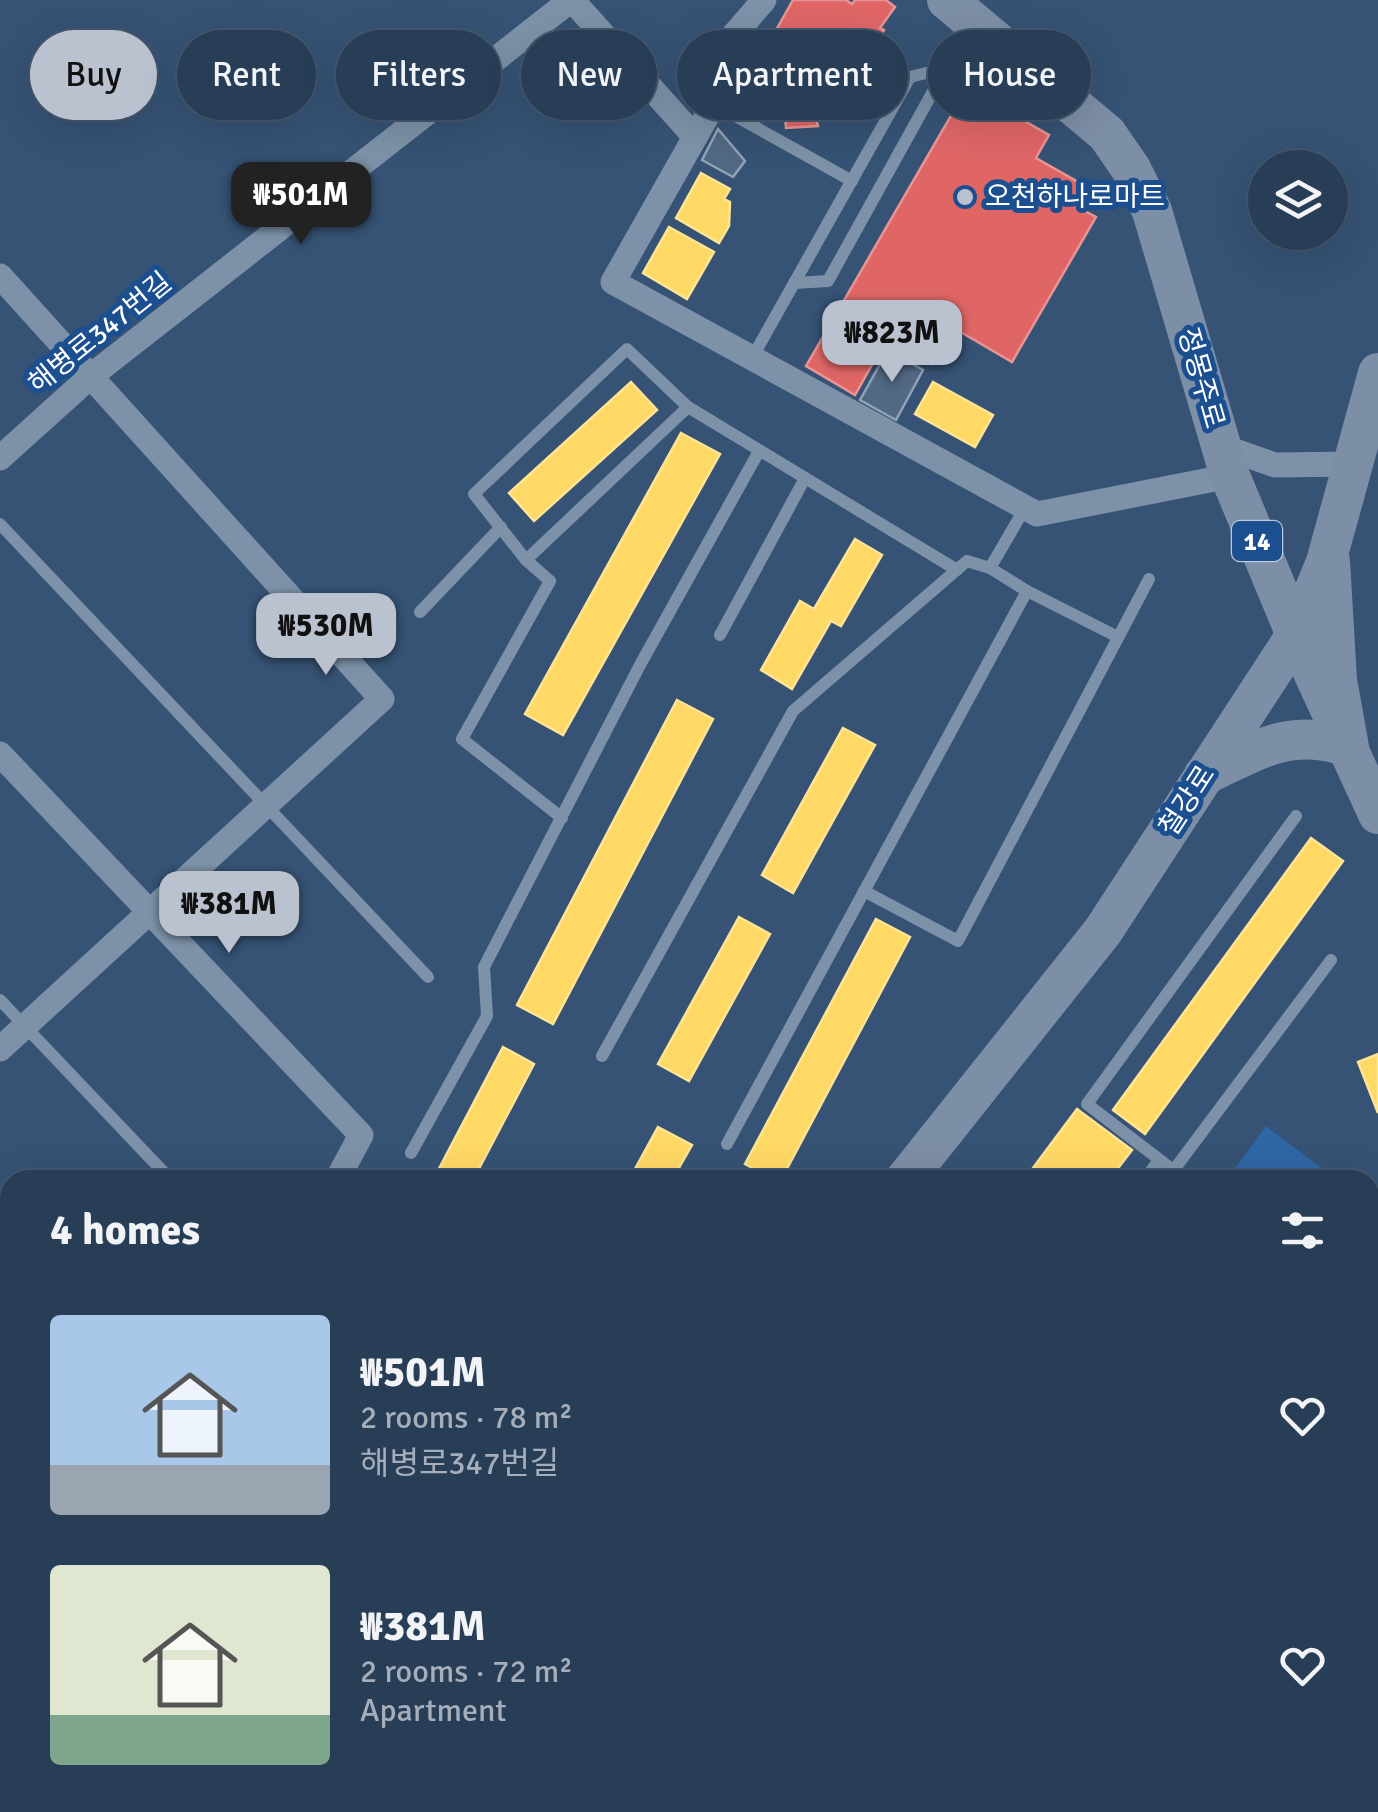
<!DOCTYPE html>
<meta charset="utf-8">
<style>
:root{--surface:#283e57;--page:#30455d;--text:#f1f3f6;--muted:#a5aeba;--line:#44576d;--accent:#b9c2ce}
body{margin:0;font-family:Signika,"Noto Sans KR",sans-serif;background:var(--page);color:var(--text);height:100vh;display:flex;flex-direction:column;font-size:38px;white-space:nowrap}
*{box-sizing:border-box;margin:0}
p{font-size:32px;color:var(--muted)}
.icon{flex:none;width:55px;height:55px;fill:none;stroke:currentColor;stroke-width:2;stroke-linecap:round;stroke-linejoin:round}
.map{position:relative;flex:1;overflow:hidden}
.details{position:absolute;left:0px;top:1170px;width:1380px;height:642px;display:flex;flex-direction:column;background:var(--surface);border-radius:30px 30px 0 0;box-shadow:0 10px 40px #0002,0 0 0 2px var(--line)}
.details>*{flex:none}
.guide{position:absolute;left:30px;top:30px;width:1320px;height:90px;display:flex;gap:20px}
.buttons{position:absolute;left:1248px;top:150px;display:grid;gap:20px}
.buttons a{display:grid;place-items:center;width:100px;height:100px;border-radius:50%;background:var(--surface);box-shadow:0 10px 40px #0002,0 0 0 2px var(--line);font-size:50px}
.price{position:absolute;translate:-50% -85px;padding:0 22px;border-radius:20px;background:var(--accent);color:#111;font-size:32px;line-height:65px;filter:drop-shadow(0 2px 5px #0008)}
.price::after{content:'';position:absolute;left:50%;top:60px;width:30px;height:22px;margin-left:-15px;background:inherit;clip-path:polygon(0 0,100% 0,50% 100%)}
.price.selected{background:#222;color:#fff}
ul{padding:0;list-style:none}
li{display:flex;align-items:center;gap:30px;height:250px;padding:0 50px}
li span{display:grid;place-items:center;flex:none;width:280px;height:200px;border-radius:10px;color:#555}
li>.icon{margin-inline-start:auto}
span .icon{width:120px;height:120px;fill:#fffc;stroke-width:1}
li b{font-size:42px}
h2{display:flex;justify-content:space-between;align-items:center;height:120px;padding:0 50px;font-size:42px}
.chip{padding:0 35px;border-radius:45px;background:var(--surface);box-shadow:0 10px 40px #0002,0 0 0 2px var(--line);font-size:35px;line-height:90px}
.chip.selected{background:var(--accent);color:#111}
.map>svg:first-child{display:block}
.green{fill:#2f66a5}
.water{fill:#3b618d}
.homes{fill:#ffd966;stroke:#ffe494;stroke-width:2.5}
.shops{fill:#e06666;stroke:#e99494;stroke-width:2.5}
.schools{fill:#6fa8dc;stroke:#9ac2e6;stroke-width:2.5}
.building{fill:#526984;stroke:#92a2b6;stroke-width:2.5}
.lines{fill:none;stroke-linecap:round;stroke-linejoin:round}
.lane{stroke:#7d92a8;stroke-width:12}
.street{stroke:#7d92a8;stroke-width:25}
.secondary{stroke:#798da4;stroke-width:35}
.primary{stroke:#7d8ea7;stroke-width:40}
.poi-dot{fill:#b9c2ce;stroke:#1b4f8f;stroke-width:4}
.labels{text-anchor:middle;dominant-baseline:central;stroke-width:10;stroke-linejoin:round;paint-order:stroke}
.shield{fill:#1b4f8f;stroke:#bbcadd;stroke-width:2.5}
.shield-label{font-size:25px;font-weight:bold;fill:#fff}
.poi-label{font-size:28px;fill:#fff;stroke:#1b4f8f;text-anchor:start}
.street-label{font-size:28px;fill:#fff;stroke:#1b4f8f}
</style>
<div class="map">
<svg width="1378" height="1812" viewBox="0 0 1378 1812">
<rect width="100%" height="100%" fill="#365274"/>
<!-- green -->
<g class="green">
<path d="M1266,1126L1338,1180H1236L1230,1175Z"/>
<path d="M0,1362L10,1373V1802H408L416,1812H0Z"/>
</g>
<!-- water -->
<g class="water">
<path d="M0,1484L10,1498V1795L0,1784Z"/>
<path d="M288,1802L298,1812H27L17,1803Z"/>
</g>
<!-- homes -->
<g class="homes">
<path d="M701,173L730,189L724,199L730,202L729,226L719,243L676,218Z"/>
<path d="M669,227L714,252L687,299L643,273Z"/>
<path d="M631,382L657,410L534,521L509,493Z"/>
<path d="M933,382L993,415L975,447L915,414Z"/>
<path d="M681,433L720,454L563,735L525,714Z"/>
<path d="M855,539L882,555L841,626L831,621L792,689L761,670L800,601L814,609Z"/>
<path d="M677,700L713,719L553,1024L517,1005Z"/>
<path d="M843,728L875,745L793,893L762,875Z"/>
<path d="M1311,838L1343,861L1145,1134L1113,1110Z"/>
<path d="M739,917L770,934L689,1081L658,1064Z"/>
<path d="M876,919L910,937L781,1180H775L745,1164Z"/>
<path d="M503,1047L534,1064L473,1180H433Z"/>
<path d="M1378,1054V1113L1358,1062Z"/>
<path d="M1077,1109L1132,1150L1109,1180H1024Z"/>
<path d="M658,1127L692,1145L672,1180H629Z"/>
<path d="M1378,1243V1297L1370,1291V1254Z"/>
<path d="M1378,1400V1511L1370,1521V1410Z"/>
</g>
<!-- shops -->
<g class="shops">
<path d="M793,0H846L852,4L855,0H886L895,7L880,28L884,30L837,112L811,98L802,111L816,119L818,126L786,128L785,114L780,112L777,116L740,94L753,72L769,80L774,73L757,64Z"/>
<path d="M967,88L1049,135L1036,158L1094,191L1083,210L1096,217L1012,362L952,327L931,364L867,328L886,340L855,395L806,366Z"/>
</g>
<!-- schools -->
<path class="schools" d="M1027,1802H1078L1071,1812H1021Z"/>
<!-- building -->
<g class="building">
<path d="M718,129L745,161L733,177L702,160Z"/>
<path d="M888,350L923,370L896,420L860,400Z"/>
</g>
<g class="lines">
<!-- lane -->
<g class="lane">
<path d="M714,104L852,181"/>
<path d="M794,283L828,281L946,68"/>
<path d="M752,358L910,77L946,68L974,26"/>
<path d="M688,407L526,560L474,494L627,349L688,407L957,570"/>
<path d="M0,524L428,977"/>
<path d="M526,560L550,581L462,739L562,818"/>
<path d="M990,568L1025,508"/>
<path d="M1027,591L1118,637"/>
<path d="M420,612L501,527"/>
<path d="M720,635L804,480"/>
<path d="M864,891L958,941L1149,579"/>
<path d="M0,1000L171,1180"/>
<path d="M602,1056L793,711L967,561L990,568L1027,591L727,1144"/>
<path d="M411,1153L487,1016L484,967L640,665L758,453"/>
<path d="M1173,1171L1331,960"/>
<path d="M1144,1180L1159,1160"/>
<path d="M1186,1180L1087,1104L1296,816"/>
<path d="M1370,1314L1378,1320"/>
<path d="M1370,1607L1378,1596"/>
<path d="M1249,1804L1251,1802"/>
</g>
<!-- street -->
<g class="street">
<path d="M572,0L695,137"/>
<path d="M764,0L734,35L716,100L613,282L1037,514L1230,476"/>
<path d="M0,276L382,699L0,1049"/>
<path d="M1221,446L1275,465L1354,464"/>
<path d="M0,458L91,376L571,0"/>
<path d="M0,754L361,1135L337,1180"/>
<path d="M1370,1718L1378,1715"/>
<path d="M653,1812L661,1802"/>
<path d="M902,1812L909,1802"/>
</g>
<!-- secondary -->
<g class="secondary">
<path d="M0,1280L10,1291"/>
<path d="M527,1802L538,1812"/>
</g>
<!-- primary -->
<g class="primary">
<path d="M947,0L1107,134L1131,169L1152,211L1230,476L1296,635L1378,814"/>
<path d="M1204,775C1259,750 1288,727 1349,747L1337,680L1330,561"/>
<path d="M905,1180L1103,931L1296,635L1326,562L1378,373"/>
<path d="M403,1812L410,1802"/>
</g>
</g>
<!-- markers -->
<circle class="poi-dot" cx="965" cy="197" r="10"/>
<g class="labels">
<!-- shield labels -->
<rect class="shield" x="1232" y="521" width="50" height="40" rx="8"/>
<g class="shield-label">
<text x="1257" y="541">14</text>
</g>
<!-- poi labels -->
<g class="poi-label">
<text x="985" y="197">오천하나로마트</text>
</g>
<!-- street labels -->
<g class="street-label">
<text transform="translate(100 333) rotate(-39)">해병로347번길</text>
<text transform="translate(1201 378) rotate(74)">정몽주로</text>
<text transform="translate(1187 801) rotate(-57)">철강로</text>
</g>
</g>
</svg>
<div class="buttons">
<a><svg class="icon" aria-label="layers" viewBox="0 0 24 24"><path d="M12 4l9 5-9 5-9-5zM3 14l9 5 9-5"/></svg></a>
</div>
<b class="price selected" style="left:301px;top:247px">₩501M</b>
<b class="price" style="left:892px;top:385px">₩823M</b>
<b class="price" style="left:326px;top:678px">₩530M</b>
<b class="price" style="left:229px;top:956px">₩381M</b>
<div class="guide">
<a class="chip selected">Buy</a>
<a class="chip">Rent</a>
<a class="chip">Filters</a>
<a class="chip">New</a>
<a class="chip">Apartment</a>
<a class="chip">House</a>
</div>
<section class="details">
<h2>4 homes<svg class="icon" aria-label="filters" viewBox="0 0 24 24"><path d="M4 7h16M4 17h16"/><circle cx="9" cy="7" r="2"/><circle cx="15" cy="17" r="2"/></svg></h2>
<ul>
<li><span style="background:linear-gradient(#a9c7e8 75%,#9aa5b1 0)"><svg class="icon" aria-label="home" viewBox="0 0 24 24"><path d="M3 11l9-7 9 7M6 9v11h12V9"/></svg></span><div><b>₩501M</b><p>2 rooms · 78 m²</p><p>해병로347번길</p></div><svg class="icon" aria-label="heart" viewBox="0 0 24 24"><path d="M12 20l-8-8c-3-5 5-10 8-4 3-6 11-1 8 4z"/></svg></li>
<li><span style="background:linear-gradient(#dfe7d0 75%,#7fa58c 0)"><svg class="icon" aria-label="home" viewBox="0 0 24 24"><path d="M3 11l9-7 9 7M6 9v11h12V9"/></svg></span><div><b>₩381M</b><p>2 rooms · 72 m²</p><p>Apartment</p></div><svg class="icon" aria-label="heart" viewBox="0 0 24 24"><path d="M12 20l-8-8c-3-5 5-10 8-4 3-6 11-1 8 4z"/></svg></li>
</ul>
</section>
</div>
